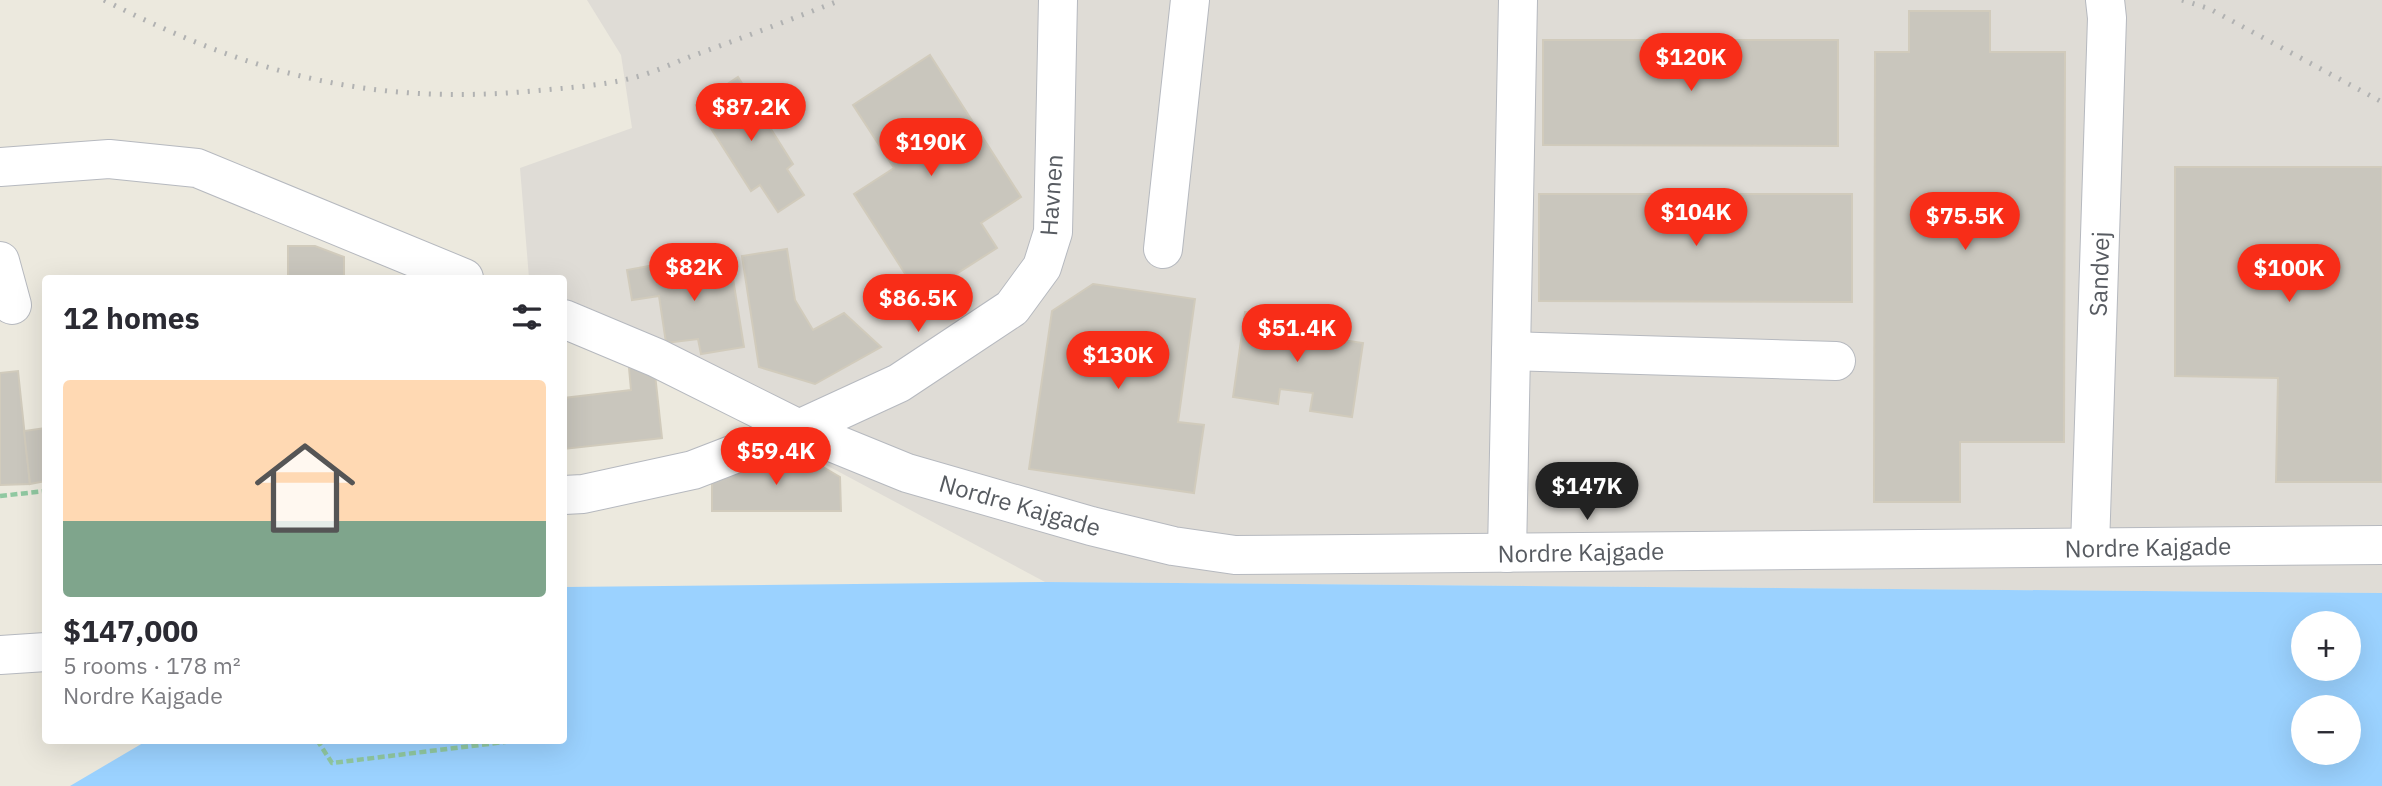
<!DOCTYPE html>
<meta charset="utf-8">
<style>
:root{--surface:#fff;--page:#f7f7f7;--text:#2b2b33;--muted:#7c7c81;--line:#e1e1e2;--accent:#f82d18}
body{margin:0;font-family:"IBM Plex Sans",sans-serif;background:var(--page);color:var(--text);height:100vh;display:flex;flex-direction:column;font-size:26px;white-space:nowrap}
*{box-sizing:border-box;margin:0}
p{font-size:23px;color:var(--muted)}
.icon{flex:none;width:38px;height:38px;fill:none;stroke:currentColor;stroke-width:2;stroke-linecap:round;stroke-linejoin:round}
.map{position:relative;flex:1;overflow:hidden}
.details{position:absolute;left:42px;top:275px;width:525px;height:469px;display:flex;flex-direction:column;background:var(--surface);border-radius:7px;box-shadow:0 7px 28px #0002}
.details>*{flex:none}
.fabs{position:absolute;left:2291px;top:611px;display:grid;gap:14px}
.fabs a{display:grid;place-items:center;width:70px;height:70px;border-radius:50%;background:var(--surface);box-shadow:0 7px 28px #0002;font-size:35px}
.price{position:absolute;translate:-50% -60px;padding:0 16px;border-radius:24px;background:var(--accent);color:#fff;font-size:23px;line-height:46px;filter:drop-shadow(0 2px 4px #0008)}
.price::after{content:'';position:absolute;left:50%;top:42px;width:21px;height:16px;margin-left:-10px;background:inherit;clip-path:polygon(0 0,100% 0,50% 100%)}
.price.on{background:#222;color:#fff}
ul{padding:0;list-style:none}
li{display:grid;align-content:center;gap:14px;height:371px;padding:0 21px}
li+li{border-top:2px solid var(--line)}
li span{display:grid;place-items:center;height:217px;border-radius:7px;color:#555}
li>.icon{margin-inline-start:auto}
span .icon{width:126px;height:126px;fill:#fffc;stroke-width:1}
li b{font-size:30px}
h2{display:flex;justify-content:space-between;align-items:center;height:84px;padding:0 21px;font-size:30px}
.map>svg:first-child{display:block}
.industrial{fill:#dfdcd6}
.water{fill:#9bd2ff;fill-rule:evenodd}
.building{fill:#c9c6bd;stroke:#d1cbbc;stroke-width:2}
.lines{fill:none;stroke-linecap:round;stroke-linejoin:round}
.minor-casing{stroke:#b6b9bf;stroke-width:40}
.path{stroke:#90c8a1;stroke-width:4.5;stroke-dasharray:7 3.5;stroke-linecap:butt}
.minor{stroke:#fff;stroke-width:38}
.rail{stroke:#b1b2b2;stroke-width:5;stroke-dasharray:2 9;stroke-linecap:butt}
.labels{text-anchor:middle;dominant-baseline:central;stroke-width:7;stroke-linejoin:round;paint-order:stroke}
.street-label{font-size:24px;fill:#575b61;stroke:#fff}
</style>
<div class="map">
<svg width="2382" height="786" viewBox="0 0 2382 786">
<rect width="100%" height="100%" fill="#ece9de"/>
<!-- industrial -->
<path class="industrial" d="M587,0H2382V593L1045,582L643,367L564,337V278H529L520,168L632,128L621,55Z"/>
<!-- water -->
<path class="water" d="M1045,582L2382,593V786H70L148,740H564V587ZM2303,623H2348V668H2303ZM2303,707H2348V752H2303Z"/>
<!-- building -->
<g class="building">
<path d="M1909,11H1990V52H2065L2064,442H1960V502H1874L1875,52H1909Z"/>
<path d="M1543,40H1838V146L1543,145Z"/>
<path d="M930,55L1021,197L981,223L997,248L920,297L854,194L894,168L853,105Z"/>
<path d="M738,77L793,164L787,169L804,195L778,212L760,185L751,191L696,105Z"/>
<path d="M2175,167H2382V482H2276L2278,378L2175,376Z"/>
<path d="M1539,194H1852V302L1539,301Z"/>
<path d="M288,246H315L344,257V278H288Z"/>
<path d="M787,249L795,300L813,330L844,313L881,347L815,384L759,367L742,256Z"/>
<path d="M730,260L744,347L701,354L698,339L666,343L659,296L632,300L627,270L660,264L661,271Z"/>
<path d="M1093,284L1195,299L1178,422L1204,425L1194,493L1029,469L1052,311Z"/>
<path d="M1245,312L1290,318V324L1330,330L1329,338L1363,343L1352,417L1310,411L1313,393L1280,389L1278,404L1233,397Z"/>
<path d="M654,365L662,438L564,449V398L631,390L629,368Z"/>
<path d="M18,371L30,484L0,485V373Z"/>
<path d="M46,428V481L30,484L24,431Z"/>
<path d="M744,460H811L840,477L841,511H712V477Z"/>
</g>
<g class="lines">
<!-- minor casing -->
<g class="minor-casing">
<g id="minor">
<path d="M0,167L109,159L197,168L464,278"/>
<path d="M1163,249L1190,0"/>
<path d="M0,261L12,305"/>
<path d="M564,319L657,358L799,429L907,473L1091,526L1173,546L1235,555L2382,545"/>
<path d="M1511,351L1836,361"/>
<path d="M564,495L583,494L693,470L799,429L899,383L1012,308L1042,267L1053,232L1058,0"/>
<path d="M2090,547L2107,18L2105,0"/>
<path d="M1507,553L1518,0"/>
<path d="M0,655L46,652"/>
</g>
</g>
<!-- path -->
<g class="path">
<path d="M0,496L46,491"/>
<path d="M564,735H566"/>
<path d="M317,740L332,763L521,740"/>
</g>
<!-- minor -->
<use href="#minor" class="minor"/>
<!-- rail -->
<g class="rail">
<path d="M104,0C247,73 371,106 533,91C565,88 601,86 632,78C653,73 673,63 692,56C742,38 792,19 841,0"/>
<path d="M2182,0L2210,9L2382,102"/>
</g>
</g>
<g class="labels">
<!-- street labels -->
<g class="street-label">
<text transform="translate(1051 195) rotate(-86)">Havnen</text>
<text transform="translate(2099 274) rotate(-88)">Sandvej</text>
<text transform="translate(1020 505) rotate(16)">Nordre Kajgade</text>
<text transform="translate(2148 547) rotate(-1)">Nordre Kajgade</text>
<text transform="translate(1581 552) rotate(-1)">Nordre Kajgade</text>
</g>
</g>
</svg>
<div class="fabs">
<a>+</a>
<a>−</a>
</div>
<b class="price" style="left:1691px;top:93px">$120K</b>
<b class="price" style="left:751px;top:143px">$87.2K</b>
<b class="price" style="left:931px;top:178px">$190K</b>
<b class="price" style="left:1696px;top:248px">$104K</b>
<b class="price" style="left:1965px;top:252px">$75.5K</b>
<b class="price" style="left:694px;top:303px">$82K</b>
<b class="price" style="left:2289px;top:304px">$100K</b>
<b class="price" style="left:918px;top:334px">$86.5K</b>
<b class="price" style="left:1297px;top:364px">$51.4K</b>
<b class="price" style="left:1118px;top:391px">$130K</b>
<b class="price" style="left:776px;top:487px">$59.4K</b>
<b class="price on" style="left:1587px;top:522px">$147K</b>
<section class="details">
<h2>12 homes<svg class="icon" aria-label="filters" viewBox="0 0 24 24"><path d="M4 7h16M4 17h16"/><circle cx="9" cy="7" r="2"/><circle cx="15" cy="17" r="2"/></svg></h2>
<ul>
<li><span style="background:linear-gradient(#ffd9b3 65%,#7fa58c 0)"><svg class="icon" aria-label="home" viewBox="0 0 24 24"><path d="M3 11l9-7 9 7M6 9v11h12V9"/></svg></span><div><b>$147,000</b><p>5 rooms · 178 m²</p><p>Nordre Kajgade</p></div></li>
</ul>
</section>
</div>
